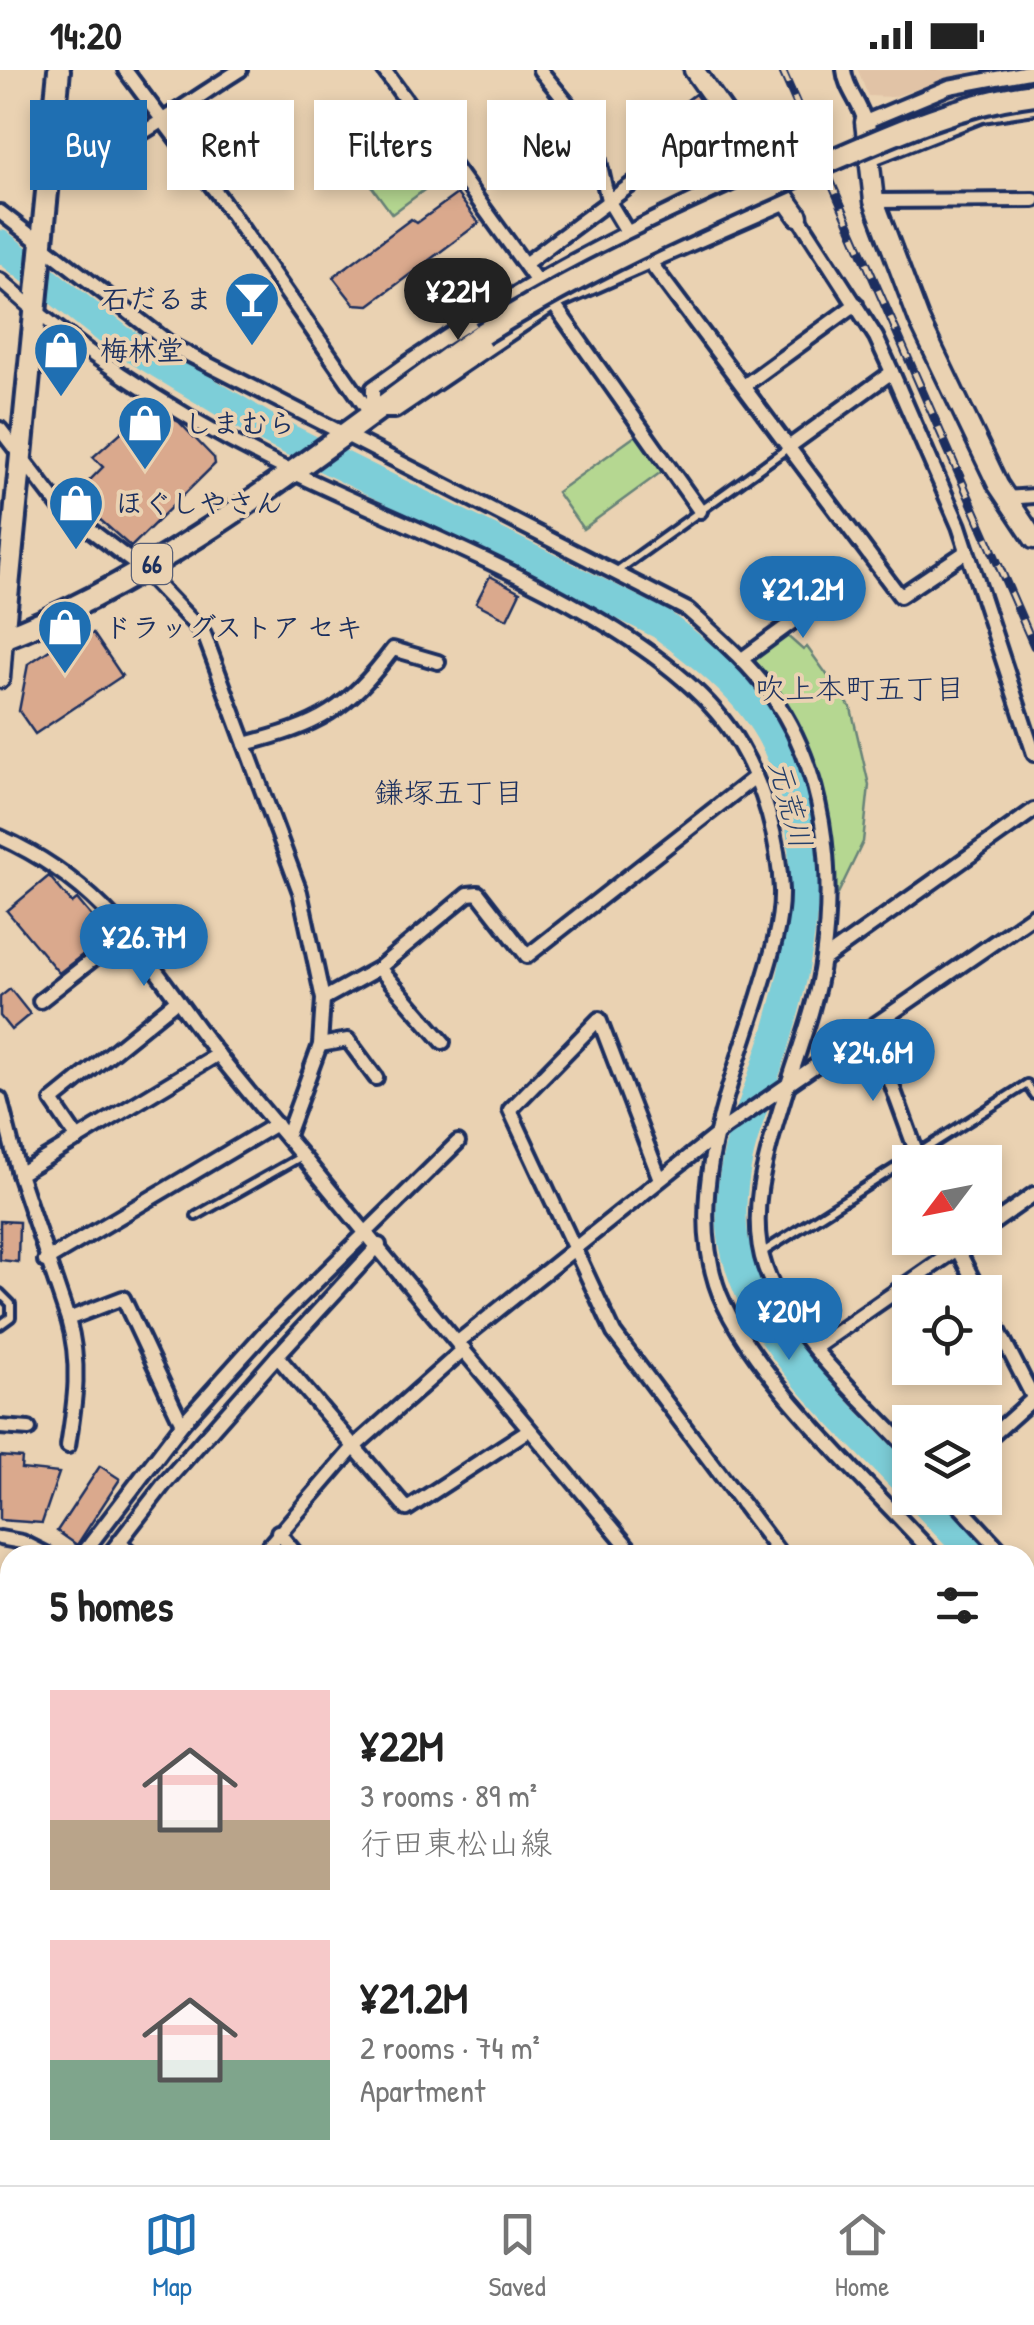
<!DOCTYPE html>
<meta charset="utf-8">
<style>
:root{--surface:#fff;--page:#f6f6f6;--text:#222;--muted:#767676;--line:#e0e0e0;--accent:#1f6fb2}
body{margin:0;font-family:"Patrick Hand","Klee One",sans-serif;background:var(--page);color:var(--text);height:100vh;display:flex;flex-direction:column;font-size:38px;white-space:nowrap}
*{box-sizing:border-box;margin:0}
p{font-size:32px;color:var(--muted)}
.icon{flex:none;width:55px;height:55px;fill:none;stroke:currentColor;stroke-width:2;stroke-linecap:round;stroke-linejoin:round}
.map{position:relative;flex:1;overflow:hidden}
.panel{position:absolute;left:0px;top:1475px;width:1035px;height:640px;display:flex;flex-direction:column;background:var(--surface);border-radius:30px 30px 0 0;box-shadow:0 5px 15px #0003}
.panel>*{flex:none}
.banner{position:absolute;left:30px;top:30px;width:975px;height:90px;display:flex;gap:20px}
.needle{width:65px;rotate:238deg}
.tools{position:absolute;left:892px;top:1075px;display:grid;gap:20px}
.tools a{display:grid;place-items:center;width:110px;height:110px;border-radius:0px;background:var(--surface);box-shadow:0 5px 15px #0003;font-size:50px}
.price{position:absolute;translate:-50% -85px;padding:0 22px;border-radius:35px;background:var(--accent);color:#fff;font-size:32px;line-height:65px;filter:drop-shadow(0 2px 5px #0008)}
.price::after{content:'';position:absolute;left:50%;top:60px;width:30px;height:22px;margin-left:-15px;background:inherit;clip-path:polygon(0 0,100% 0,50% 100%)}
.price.on{background:#222;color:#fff}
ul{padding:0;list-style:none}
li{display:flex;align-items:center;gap:30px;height:250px;padding:0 50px}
li span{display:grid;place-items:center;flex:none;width:280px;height:200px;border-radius:0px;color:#555}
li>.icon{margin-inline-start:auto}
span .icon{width:120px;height:120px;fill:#fffc;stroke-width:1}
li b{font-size:42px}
h2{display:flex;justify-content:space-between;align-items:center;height:120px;padding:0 50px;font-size:42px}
.tag{padding:0 35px;border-radius:0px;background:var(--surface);box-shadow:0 5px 15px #0003;font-size:35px;line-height:90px}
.tag.on{background:var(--accent);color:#fff}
.status{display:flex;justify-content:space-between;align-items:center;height:70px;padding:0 50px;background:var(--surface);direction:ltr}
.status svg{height:28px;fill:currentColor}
.tabs{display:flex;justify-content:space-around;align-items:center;height:140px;border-top:2px solid var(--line);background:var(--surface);font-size:28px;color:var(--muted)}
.tabs a{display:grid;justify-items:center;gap:5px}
.tabs .on{color:var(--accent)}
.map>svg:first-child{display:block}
.built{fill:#e1c3a6}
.green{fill:#b5d791;stroke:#688378;stroke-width:2.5}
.water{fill:#7dced8;stroke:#568ea7;stroke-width:2.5}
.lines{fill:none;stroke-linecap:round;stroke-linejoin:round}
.stream{stroke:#568ea7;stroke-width:5}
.river{stroke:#7dced8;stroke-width:30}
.building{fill:#daa98d;stroke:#1b2f5e;stroke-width:2.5}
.lane-casing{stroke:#1b2f5e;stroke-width:14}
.street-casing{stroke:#1b2f5e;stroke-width:20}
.secondary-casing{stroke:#1b2f5e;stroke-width:25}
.primary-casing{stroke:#1b2f5e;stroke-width:28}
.lane{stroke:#ead2b2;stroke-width:6}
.street{stroke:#ead2b2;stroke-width:12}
.secondary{stroke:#ead2b2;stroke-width:18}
.primary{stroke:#ead2b2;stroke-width:20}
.rail-casing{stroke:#1b2f5e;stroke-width:9}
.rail{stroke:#ead2b2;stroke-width:5;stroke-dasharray:15;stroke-linecap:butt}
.primary-bridge-casing{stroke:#1b2f5e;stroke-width:28;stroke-linecap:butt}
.primary-bridge{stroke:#ead2b2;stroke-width:20}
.labels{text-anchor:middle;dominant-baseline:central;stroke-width:8;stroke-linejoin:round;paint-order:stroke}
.shield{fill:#ead2b2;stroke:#596077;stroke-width:2.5}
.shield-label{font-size:25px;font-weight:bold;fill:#1b2f5e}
.poi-label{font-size:28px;font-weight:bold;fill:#1b2f5e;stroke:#ead2b2;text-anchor:start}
.neighbourhood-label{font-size:30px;fill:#1b2f5e;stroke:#ead2b2}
.water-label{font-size:30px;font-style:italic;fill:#253f6a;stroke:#ead2b2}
</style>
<div class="status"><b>14:20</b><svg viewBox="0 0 49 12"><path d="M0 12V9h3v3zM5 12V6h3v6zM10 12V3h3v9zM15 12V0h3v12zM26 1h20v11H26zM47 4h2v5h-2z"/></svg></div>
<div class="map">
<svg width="1034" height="2115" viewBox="0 0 1034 2115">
<rect width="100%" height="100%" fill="#ead2b2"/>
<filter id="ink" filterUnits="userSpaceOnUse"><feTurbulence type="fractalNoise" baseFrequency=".01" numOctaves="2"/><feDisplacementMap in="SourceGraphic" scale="20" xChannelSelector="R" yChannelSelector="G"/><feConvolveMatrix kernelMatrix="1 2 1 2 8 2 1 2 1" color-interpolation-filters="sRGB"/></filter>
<g filter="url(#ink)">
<!-- built -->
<path class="built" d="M858,0H976L893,27L868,26Z"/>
<!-- green -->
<g class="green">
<path d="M422,69L447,103L392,144L367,110Z"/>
<path d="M638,364L664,400L583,459L557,422Z"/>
<path d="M784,563L803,580L807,577L851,638L869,715L863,772L832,836C845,747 807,660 751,593Z"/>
<path d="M398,2105H544L549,2115H391Z"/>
</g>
<!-- water -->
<path class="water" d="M1025,1598L1034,1605V1787L1025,1791Z"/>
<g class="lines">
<!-- stream -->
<path class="stream" d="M785,796L807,793"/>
<!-- river -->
<g class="river">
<path d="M0,175L119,269L268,359L661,554C691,577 721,599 746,628C828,724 809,864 774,975C754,1037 724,1099 733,1166C748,1266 844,1346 910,1416"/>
<path d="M921,1428L975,1485"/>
<path d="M1025,1538L1034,1547"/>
</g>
</g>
<!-- building -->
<g class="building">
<path d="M695,24L710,44L692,57L678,37Z"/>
<path d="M457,124L479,153L369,235L354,234L333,207L411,149L417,153Z"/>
<path d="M135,330L179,352L214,388L215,394L131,477L80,432L77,423L103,397L93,387L135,350Z"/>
<path d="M490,506L520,522L507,549L476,533Z"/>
<path d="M77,562L83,570L93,563L122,606L35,664L19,641L28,594Z"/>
<path d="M49,806L72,833L77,829L97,853L101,850L112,862L59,903L7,841Z"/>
<path d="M10,919L30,944L11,960L0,946V927Z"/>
<path d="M0,1151L19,1152L18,1192L0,1190Z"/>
<path d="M0,1386L22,1388L21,1399L59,1403L42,1453L0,1450Z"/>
<path d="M100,1396L120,1409L77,1475L57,1461Z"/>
</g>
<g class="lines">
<!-- lane casing -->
<g class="lane-casing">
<g id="lane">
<path d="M617,501L789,377"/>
<path d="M196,1146L302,1086"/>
<path d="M763,1182L1027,1014L1034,1025"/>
<path d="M0,1223L11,1234V1247L0,1255"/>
</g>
</g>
<!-- street casing -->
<g class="street-casing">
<g id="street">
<path d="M125,0L222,130L370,343"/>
<path d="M384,0L538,213"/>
<path d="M540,0L593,65L608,130L626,160L900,526L967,481"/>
<path d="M844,0C846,20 860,32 865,52L949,17L1034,1"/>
<path d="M868,90L982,45L1034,37"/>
<path d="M765,97C625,160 498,226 373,318V341H395L553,234L789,131"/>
<path d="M50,105C90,104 199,25 240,0"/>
<path d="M874,131L1034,130"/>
<path d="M0,142L174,277L688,540C718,567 749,593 773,627C825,701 835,800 823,888C817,934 798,982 784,1027C768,1080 746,1142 765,1197C790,1268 861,1327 910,1381"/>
<path d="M798,146L876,267L892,302L959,456L1034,684"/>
<path d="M526,193L726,44"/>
<path d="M0,210C85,287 189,352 292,402C418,464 670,552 739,674C764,716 779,771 781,820C782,854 769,893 759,925C731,1015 686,1119 716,1214C742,1297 873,1417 934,1485"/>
<path d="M550,229L700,441"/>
<path d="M745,315L856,234"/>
<path d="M0,359L59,436L143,500L204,564L300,822L323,929L320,975L287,1065"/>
<path d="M790,376L892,302"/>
<path d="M1006,428L1034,426"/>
<path d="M742,589L839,518"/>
<path d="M245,674C319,655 347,640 393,579L438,592"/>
<path d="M0,767C102,813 139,879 203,965C235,1007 270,1048 304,1088C413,1222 525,1353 635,1485"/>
<path d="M823,890L1034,740"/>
<path d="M379,898L443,972"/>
<path d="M323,929L379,898L468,824L478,823L527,886L755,707"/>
<path d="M40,931L129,861"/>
<path d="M871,958L920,1092"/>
<path d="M320,975L348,970L376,1008"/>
<path d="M0,1029L19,1104L218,984"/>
<path d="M78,1069L52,1031L177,930"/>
<path d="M19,1104L68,1249L123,1228L182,1354"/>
<path d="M660,1109L599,949L510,1040L614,1263L781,1485"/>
<path d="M985,1159L1034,1124"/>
<path d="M952,1168L979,1222"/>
<path d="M45,1191L276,1054"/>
<path d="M985,1234L1034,1329"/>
<path d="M68,1249C81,1293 75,1332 68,1376"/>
<path d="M458,1272L725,1058L1034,845"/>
<path d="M816,1277L973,1168"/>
<path d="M277,1286L379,1175"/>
<path d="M0,1357L29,1359"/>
<path d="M985,1372L1034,1328"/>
<path d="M952,1428L1005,1485"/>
<path d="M278,1462L297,1485"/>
<path d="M0,1468L22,1472L48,1485"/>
<path d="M119,1473L134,1485"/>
<path d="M82,1485L182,1354L263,1264L458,1072"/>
<path d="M109,1485L164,1414L277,1286L407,1439L527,1361"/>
<path d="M261,1485L354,1377L464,1279"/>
<path d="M1025,1507L1034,1517"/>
<path d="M1025,1579L1034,1588"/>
<path d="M0,1620L10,1594"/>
<path d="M0,1659L10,1638"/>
<path d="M0,1704L10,1709"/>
<path d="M1025,1802L1034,1798"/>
<path d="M1025,1900L1034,1926"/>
<path d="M1025,1960L1034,1957"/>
<path d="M1025,2100L1034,2115"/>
<path d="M613,2105L618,2115"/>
<path d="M890,2105L895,2115"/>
<path d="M723,2113L740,2105"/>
<path d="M22,2115L23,2105"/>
<path d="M167,2115L171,2105"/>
<path d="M984,2115L1010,2105"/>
</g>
</g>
<!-- secondary casing -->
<g class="secondary-casing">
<g id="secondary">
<path d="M694,0L798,146"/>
<path d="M865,52L874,131L919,250L998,415L1034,469"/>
<path d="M0,608L3,568"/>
<path d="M320,2115L325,2105"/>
</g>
</g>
<!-- primary casing -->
<g class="primary-casing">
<g id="primary">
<path d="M3,568L59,0"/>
<path d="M0,569C168,507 335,368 482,264"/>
</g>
</g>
<!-- lane -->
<use href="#lane" class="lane"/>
<!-- street -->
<use href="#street" class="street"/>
<!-- secondary -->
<use href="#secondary" class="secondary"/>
<!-- primary -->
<use href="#primary" class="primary"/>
<!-- rail casing -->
<g class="rail-casing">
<path id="rail" d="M782,0L1034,576"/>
</g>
<!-- rail -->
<use href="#rail" class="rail"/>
<!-- primary-bridge casing -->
<g class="primary-bridge-casing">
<path id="primary-bridge" d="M482,264C582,201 688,154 796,106C874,73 949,35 1034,24"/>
</g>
<!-- primary-bridge -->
<use href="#primary-bridge" class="primary-bridge"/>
</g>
</g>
<!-- icons -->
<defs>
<g id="bar-pin" transform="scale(2.875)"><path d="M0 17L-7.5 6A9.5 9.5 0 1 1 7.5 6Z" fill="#1f6fb2" stroke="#ead2b2"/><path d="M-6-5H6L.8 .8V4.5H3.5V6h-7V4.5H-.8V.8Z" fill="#fff"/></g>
<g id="shop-pin" transform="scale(2.875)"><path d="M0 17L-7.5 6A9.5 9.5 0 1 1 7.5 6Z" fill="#1f6fb2" stroke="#ead2b2"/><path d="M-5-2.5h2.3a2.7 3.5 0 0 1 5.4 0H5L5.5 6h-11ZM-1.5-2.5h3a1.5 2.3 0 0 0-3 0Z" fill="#fff"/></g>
</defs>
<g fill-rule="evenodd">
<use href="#bar-pin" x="252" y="229"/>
<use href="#shop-pin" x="61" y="280"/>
<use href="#shop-pin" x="145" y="353"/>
<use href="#shop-pin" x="76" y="433"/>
<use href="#shop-pin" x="65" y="557"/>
</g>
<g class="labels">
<!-- shield labels -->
<rect class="shield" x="132" y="474" width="40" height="40" rx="8"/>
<g class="shield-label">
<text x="152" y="494">66</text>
</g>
<!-- poi labels -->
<g class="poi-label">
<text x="213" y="229" text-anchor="end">石だるま</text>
<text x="100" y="280">梅林堂</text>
<text x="184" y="353">しまむら</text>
<text x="115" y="433">ほぐしやさん</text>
<text x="104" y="557">ドラッグストア セキ</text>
</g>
<!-- neighbourhood labels -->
<g class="neighbourhood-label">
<text x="860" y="618">吹上本町五丁目</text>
<text x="449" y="722">鎌塚五丁目</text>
</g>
<!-- water labels -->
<g class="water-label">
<text transform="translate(791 734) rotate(75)">元荒川</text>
</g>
</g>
</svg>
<div class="tools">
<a><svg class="needle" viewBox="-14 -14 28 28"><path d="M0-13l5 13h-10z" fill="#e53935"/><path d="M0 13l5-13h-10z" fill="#767676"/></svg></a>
<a><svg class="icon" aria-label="locate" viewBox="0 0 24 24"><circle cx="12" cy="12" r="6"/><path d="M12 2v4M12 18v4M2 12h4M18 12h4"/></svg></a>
<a><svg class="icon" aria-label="layers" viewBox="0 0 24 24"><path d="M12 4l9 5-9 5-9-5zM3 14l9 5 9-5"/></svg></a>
</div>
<b class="price on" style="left:458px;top:273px">¥22M</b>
<b class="price" style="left:803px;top:571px">¥21.2M</b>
<b class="price" style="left:144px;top:919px">¥26.7M</b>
<b class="price" style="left:873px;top:1034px">¥24.6M</b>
<b class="price" style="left:789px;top:1293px">¥20M</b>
<div class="banner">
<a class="tag on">Buy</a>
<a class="tag">Rent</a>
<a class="tag">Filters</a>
<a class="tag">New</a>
<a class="tag">Apartment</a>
</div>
<section class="panel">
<h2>5 homes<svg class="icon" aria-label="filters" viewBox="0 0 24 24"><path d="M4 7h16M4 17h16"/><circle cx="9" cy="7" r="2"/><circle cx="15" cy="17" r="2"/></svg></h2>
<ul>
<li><span style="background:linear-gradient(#f6c9c9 65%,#b9a48a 0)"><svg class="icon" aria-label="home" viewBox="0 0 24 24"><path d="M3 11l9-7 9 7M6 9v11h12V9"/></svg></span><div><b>¥22M</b><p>3 rooms · 89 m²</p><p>行田東松山線</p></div></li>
<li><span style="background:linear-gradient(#f6c9c9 60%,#7fa58c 0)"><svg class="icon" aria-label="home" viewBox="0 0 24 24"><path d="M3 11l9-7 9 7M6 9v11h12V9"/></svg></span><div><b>¥21.2M</b><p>2 rooms · 74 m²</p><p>Apartment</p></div></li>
</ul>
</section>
</div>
<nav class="tabs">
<a class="on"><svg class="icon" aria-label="map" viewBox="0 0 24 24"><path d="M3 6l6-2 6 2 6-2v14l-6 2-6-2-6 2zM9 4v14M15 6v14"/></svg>Map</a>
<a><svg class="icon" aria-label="saved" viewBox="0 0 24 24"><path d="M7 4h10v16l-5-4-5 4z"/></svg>Saved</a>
<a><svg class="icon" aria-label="home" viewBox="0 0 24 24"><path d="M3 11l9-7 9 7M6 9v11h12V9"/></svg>Home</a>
</nav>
